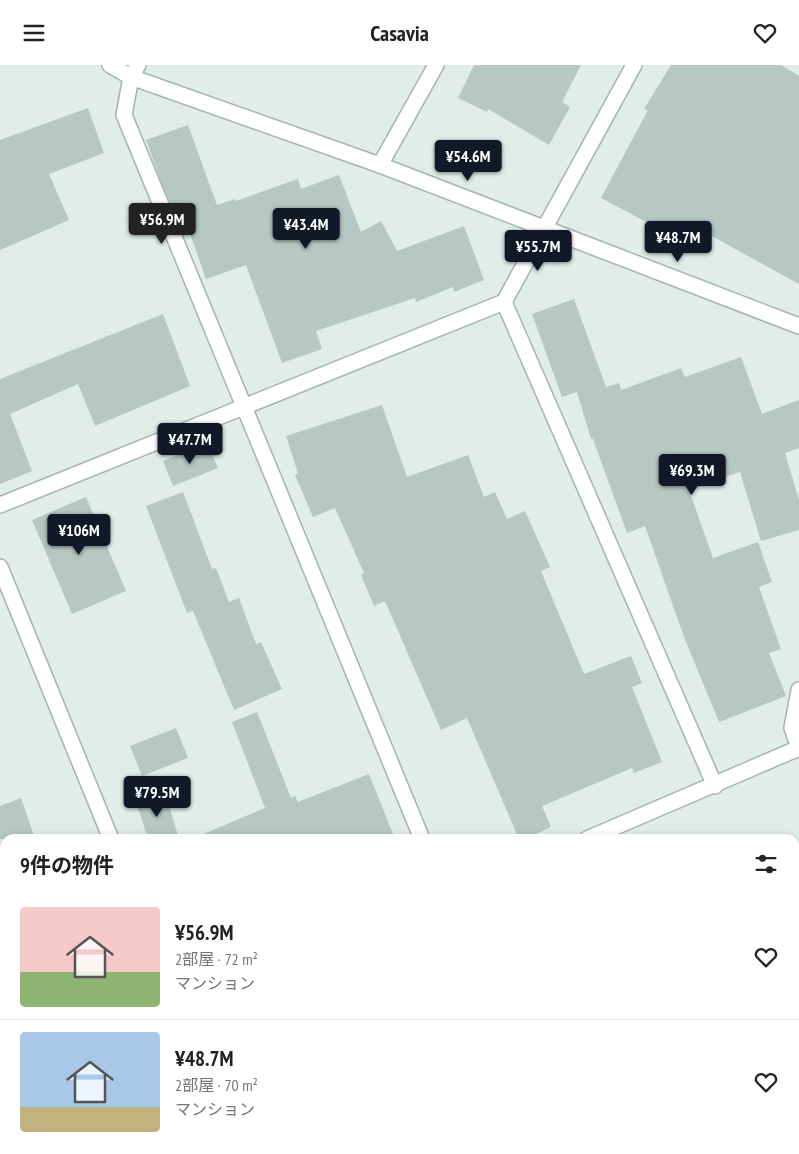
<!DOCTYPE html>
<html lang="ja">
<meta charset="utf-8">
<style>
:root{--surface:#fff;--page:#f6f6f6;--text:#222;--muted:#767676;--line:#e0e0e0;--accent:#111827}
body{margin:0;font-family:"PT Sans Narrow","Noto Sans JP",sans-serif;background:var(--page);color:var(--text);height:100vh;display:flex;flex-direction:column;font-size:19px;white-space:nowrap}
*{box-sizing:border-box;margin:0}
p{font-size:16px;color:var(--muted)}
.icon{flex:none;width:28px;height:28px;fill:none;stroke:currentColor;stroke-width:2;stroke-linecap:round;stroke-linejoin:round}
.map{position:relative;flex:1;overflow:hidden}
.sheet{position:absolute;left:0px;top:769px;width:800px;height:321px;display:flex;flex-direction:column;background:var(--surface);border-radius:15px 15px 0 0;box-shadow:0 2px 8px #0003}
.sheet>*{flex:none}
.price{position:absolute;translate:-50% -42px;padding:0 11px;border-radius:5px;background:var(--accent);color:#fff;font-size:16px;line-height:32px;filter:drop-shadow(0 1px 2px #0008)}
.price::after{content:'';position:absolute;left:50%;top:30px;width:15px;height:11px;margin-left:-8px;background:inherit;clip-path:polygon(0 0,100% 0,50% 100%)}
.price.on{background:#222;color:#fff}
ul{padding:0;list-style:none}
li{display:flex;align-items:center;gap:15px;height:125px;padding:0 20px}
li+li{border-top:1px solid var(--line)}
li span{display:grid;place-items:center;flex:none;width:140px;height:100px;border-radius:5px;color:#555}
li>.icon{margin-inline-start:auto}
span .icon{width:60px;height:60px;fill:#fffc;stroke-width:1}
li b{font-size:21px}
h2{display:flex;justify-content:space-between;align-items:center;height:60px;padding:0 20px;font-size:21px}
header{display:flex;justify-content:space-between;align-items:center;height:65px;padding:0 20px;background:var(--surface);font-size:22px;font-weight:600}
.map>svg:first-child{display:block}
.building{fill:#b5c8c2}
.lines{fill:none;stroke-linecap:round;stroke-linejoin:round}
.minor-casing{stroke:#a2b5b0;stroke-width:18}
.minor{stroke:#fff;stroke-width:15}
</style>
<header><svg class="icon" aria-label="menu" viewBox="0 0 24 24"><path d="M4 6h16M4 12h16M4 18h16"/></svg>Casavia<svg class="icon" aria-label="heart" viewBox="0 0 24 24"><path d="M12 20l-8-8c-3-5 5-10 8-4 3-6 11-1 8 4z"/></svg></header>
<div class="map">
<svg width="799" height="1089" viewBox="0 0 799 1089">
<rect width="100%" height="100%" fill="#e0ede8"/>
<!-- building -->
<g class="building">
<path d="M474,0H581L562,37L570,42L549,80L488,44L487,47L458,33Z"/>
<path d="M671,0H781L799,11V219L699,164L690,180L601,133L648,45L644,44Z"/>
<path d="M88,43L104,88L49,109L69,155L0,185V75Z"/>
<path d="M188,60L217,140L235,134L236,136L298,114L301,124L339,110L361,167L381,156L397,186L464,161L484,215L454,227L453,222L416,237L415,233L316,266L322,284L282,298L246,200L206,214L180,140L172,142L160,114L146,75Z"/>
<path d="M574,234L606,322L619,318L621,325L681,303L685,312L741,292L762,349L799,335V383L785,388L799,435V465L761,476L740,407L689,425L713,493L758,477L772,517L759,522L781,584L769,588L786,631L719,657L684,572L645,461L627,468L593,374H591L577,327L562,332L532,249Z"/>
<path d="M163,249L190,321L95,361L78,319L10,349L32,406L0,419V314Z"/>
<path d="M382,340L407,412L468,390L484,432L495,427L507,454L525,446L550,502L541,506L584,609L631,591L642,618L632,622L662,697L634,708L632,703L542,741L551,762L525,774H519L467,653L441,665L385,536L374,541L361,510L364,508L335,443L313,452L295,410L298,408L286,371Z"/>
<path d="M207,378L218,403L173,421L163,396Z"/>
<path d="M183,427L212,504L216,503L229,537L239,533L256,579L261,577L282,624L234,645L193,546L187,548L146,441Z"/>
<path d="M86,432L126,526L72,549L32,455Z"/>
<path d="M257,647L291,733L295,731L298,737L369,709L395,774H192L265,743L232,657Z"/>
<path d="M176,663L188,693L142,711L130,681Z"/>
<path d="M165,727L179,774H148L136,736Z"/>
<path d="M21,733L35,774H0V741Z"/>
</g>
<g class="lines">
<!-- minor casing -->
<g class="minor-casing">
<g id="minor">
<path d="M110,0L131,12L380,100L799,261"/>
<path d="M138,0L131,12L124,50L422,774"/>
<path d="M380,100L436,0"/>
<path d="M504,237L634,0"/>
<path d="M0,440L504,237L715,721"/>
<path d="M0,502L111,774"/>
<path d="M799,683L792,663L799,625"/>
<path d="M587,774L799,683"/>
<path d="M795,892L799,890"/>
<path d="M0,940L5,939"/>
<path d="M604,1085L606,1089"/>
</g>
</g>
<!-- minor -->
<use href="#minor" class="minor"/>
</g>
</svg>
<b class="price" style="left:468px;top:117px">¥54.6M</b>
<b class="price on" style="left:162px;top:180px">¥56.9M</b>
<b class="price" style="left:306px;top:185px">¥43.4M</b>
<b class="price" style="left:678px;top:198px">¥48.7M</b>
<b class="price" style="left:538px;top:207px">¥55.7M</b>
<b class="price" style="left:190px;top:400px">¥47.7M</b>
<b class="price" style="left:692px;top:431px">¥69.3M</b>
<b class="price" style="left:79px;top:491px">¥106M</b>
<b class="price" style="left:157px;top:753px">¥79.5M</b>
<section class="sheet">
<h2>9件の物件<svg class="icon" aria-label="filters" viewBox="0 0 24 24"><path d="M4 7h16M4 17h16"/><circle cx="9" cy="7" r="2"/><circle cx="15" cy="17" r="2"/></svg></h2>
<ul>
<li><span style="background:linear-gradient(#f6c9c9 65%,#8fb573 0)"><svg class="icon" aria-label="home" viewBox="0 0 24 24"><path d="M3 11l9-7 9 7M6 9v11h12V9"/></svg></span><div><b>¥56.9M</b><p>2部屋 · 72 m²</p><p>マンション</p></div><svg class="icon" aria-label="heart" viewBox="0 0 24 24"><path d="M12 20l-8-8c-3-5 5-10 8-4 3-6 11-1 8 4z"/></svg></li>
<li><span style="background:linear-gradient(#a9c7e8 75%,#c2b280 0)"><svg class="icon" aria-label="home" viewBox="0 0 24 24"><path d="M3 11l9-7 9 7M6 9v11h12V9"/></svg></span><div><b>¥48.7M</b><p>2部屋 · 70 m²</p><p>マンション</p></div><svg class="icon" aria-label="heart" viewBox="0 0 24 24"><path d="M12 20l-8-8c-3-5 5-10 8-4 3-6 11-1 8 4z"/></svg></li>
</ul>
</section>
</div>
